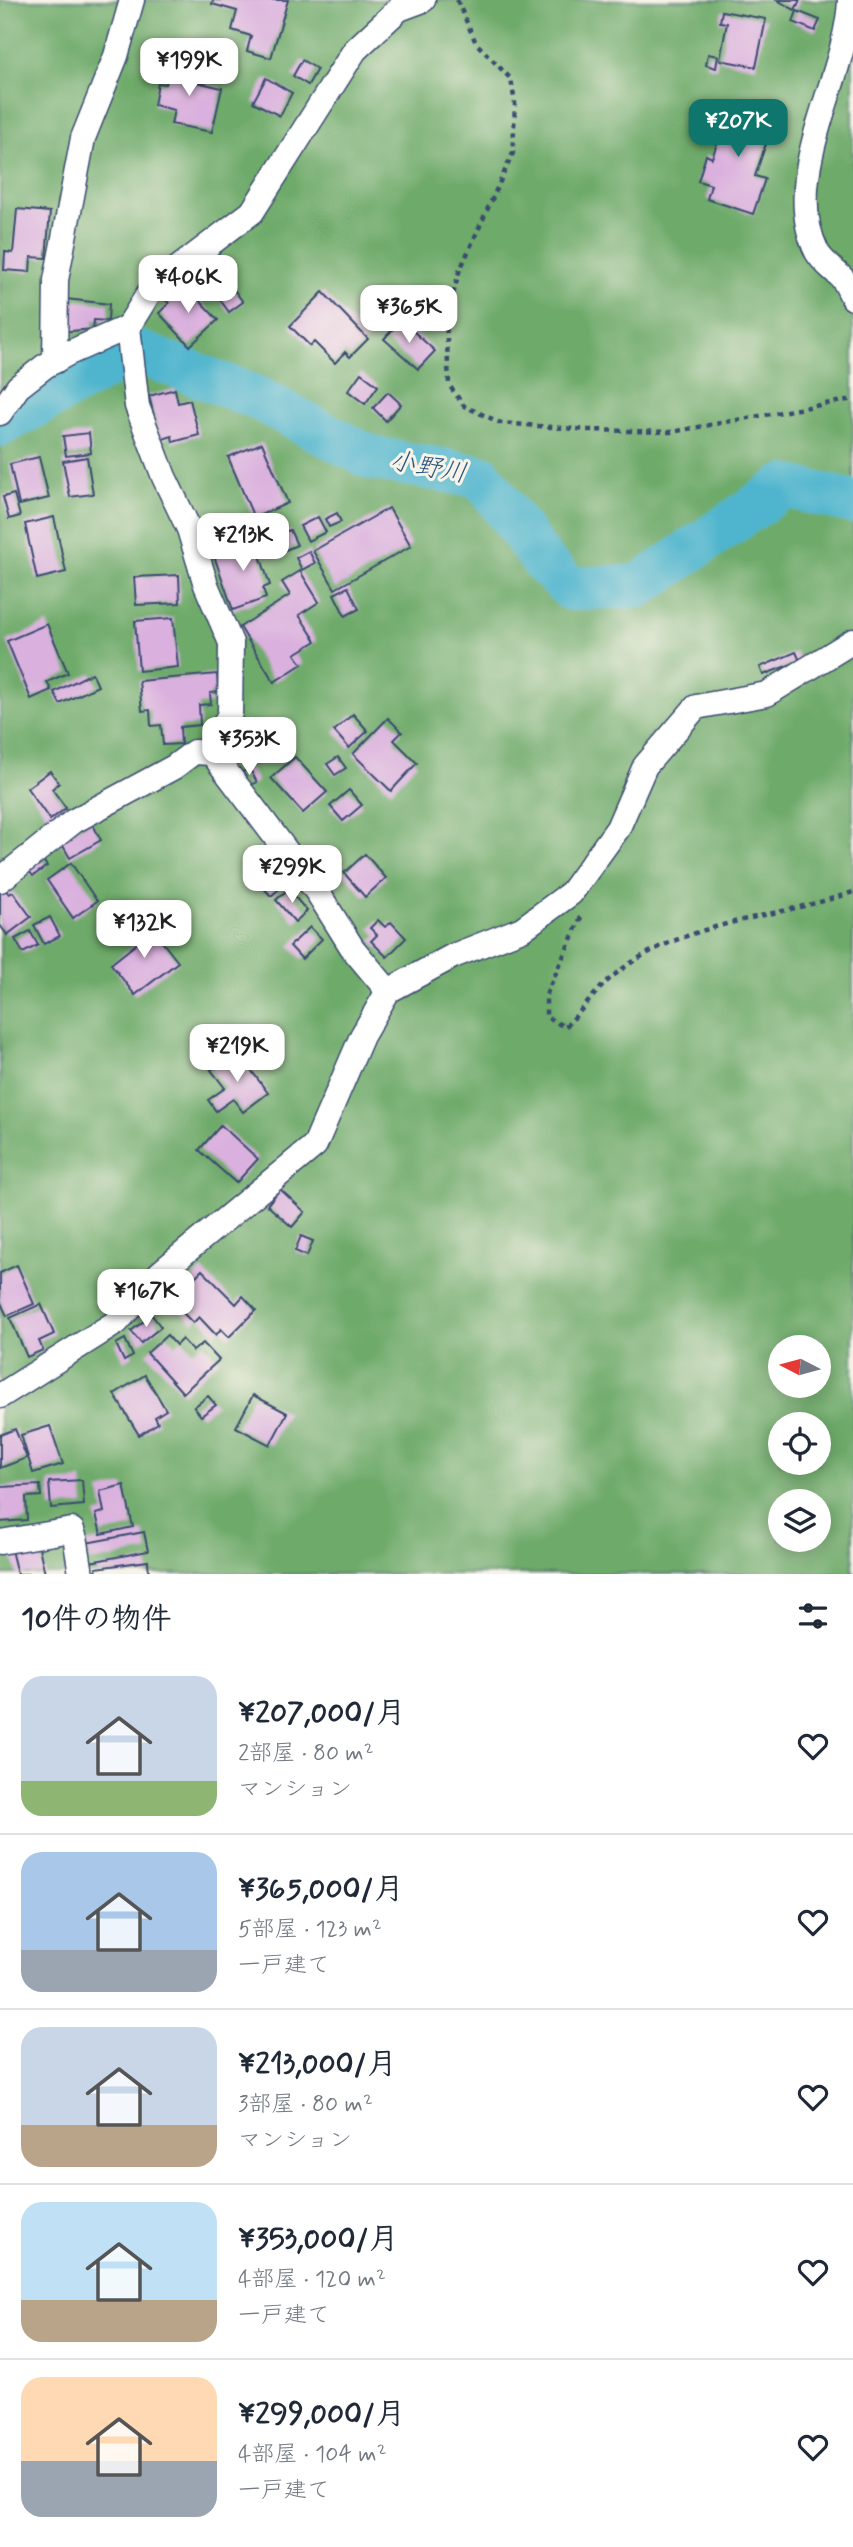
<!DOCTYPE html>
<html lang="ja">
<meta charset="utf-8">
<style>
:root{--surface:#fff;--page:#f2f2f3;--text:#1f2937;--muted:#747a83;--line:#e0e1e3;--accent:#0f766e}
body{margin:0;font-family:Mynerve,"Klee One",sans-serif;background:var(--page);color:var(--text);height:100vh;display:flex;flex-direction:column;font-size:26px;white-space:nowrap}
*{box-sizing:border-box;margin:0}
p{font-size:23px;color:var(--muted)}
.icon{flex:none;width:38px;height:38px;fill:none;stroke:currentColor;stroke-width:2;stroke-linecap:round;stroke-linejoin:round}
.map{position:relative;height:1574px;overflow:hidden}
.sheet{display:flex;flex-direction:column;background:var(--surface);flex:1}
.sheet>*{flex:none}
.needle{width:46px;rotate:276deg}
.tools{position:absolute;left:768px;top:1335px;display:grid;gap:14px}
.tools a{display:grid;place-items:center;width:63px;height:63px;border-radius:50%;background:var(--surface);box-shadow:0 4px 18px #0003;font-size:35px}
.price{position:absolute;translate:-50% -60px;padding:0 16px;border-radius:14px;background:#fff;color:#222;font-size:23px;line-height:46px;filter:drop-shadow(0 2px 4px #0008)}
.price::after{content:'';position:absolute;left:50%;top:42px;width:21px;height:16px;margin-left:-10px;background:inherit;clip-path:polygon(0 0,100% 0,50% 100%)}
.price.selected{background:var(--accent);color:#fff}
ul{padding:0;list-style:none}
li{display:flex;align-items:center;gap:21px;height:175px;padding:0 21px}
li+li{border-top:2px solid var(--line)}
li span{display:grid;place-items:center;flex:none;width:196px;height:140px;border-radius:21px;color:#555}
li>.icon{margin-inline-start:auto}
span .icon{width:84px;height:84px;fill:#fffc;stroke-width:1}
li b{font-size:30px}
h2{display:flex;justify-content:space-between;align-items:center;height:84px;padding:0 21px;font-size:30px}
.map>svg:first-child{display:block}
.forest{fill:#6eaa6b;stroke:#446c64;stroke-width:2;fill-rule:evenodd}
.lines{fill:none;stroke-linecap:round;stroke-linejoin:round}
.river{stroke:#50b5ce;stroke-width:44}
.building{fill:#dab0de}
.minor-casing{stroke:#3b4b70;stroke-width:27}
.path{stroke:#3b4b70;stroke-width:4.5;stroke-dasharray:5 5;stroke-linecap:butt}
.minor{stroke:#fff;stroke-width:24}
.labels{text-anchor:middle;dominant-baseline:central;stroke-width:6;stroke-linejoin:round;paint-order:stroke}
.water-label{font-size:26px;font-style:italic;fill:#2b5780;stroke:#f7f3e8}
</style>
<div class="map">
<svg width="853" height="1574" viewBox="0 0 853 1574">
<rect width="100%" height="100%" fill="#f7f3e8"/>
<filter id="ink" filterUnits="userSpaceOnUse"><feTurbulence type="fractalNoise" baseFrequency=".0143" numOctaves="2"/><feDisplacementMap in="SourceGraphic" scale="14" xChannelSelector="R" yChannelSelector="G"/><feConvolveMatrix kernelMatrix="1 2 1 2 8 2 1 2 1" color-interpolation-filters="sRGB"/></filter>
<filter id="wash" filterUnits="userSpaceOnUse"><feTurbulence type="fractalNoise" baseFrequency=".00686" numOctaves="4" result="noise"/><feDisplacementMap in="SourceGraphic" scale="28" xChannelSelector="R" yChannelSelector="G"/><feGaussianBlur stdDeviation="1.57" result="paint"/><feColorMatrix in="noise" values="0 0 0 0 0 0 0 0 0 0 0 0 0 0 0 0 0 1.4 0 .05"/><feComposite in="paint" operator="in"/></filter>
<g filter="url(#wash)">
<rect width="100%" height="100%" fill="#f1ead3"/>
<!-- forest -->
<path class="forest" d="M0,0H853V1574H0ZM780,1348H819V1386H780ZM780,1424H819V1463H780ZM780,1502H819V1540H780Z"/>
<g class="lines">
<!-- river -->
<path class="river" d="M0,425L136,351L255,397L371,458L482,477L543,562L571,589L639,586L785,486L853,502"/>
</g>
<g id="blocks">
<!-- building -->
<g class="building">
<path d="M213,0H288L271,58L247,51L251,36L232,30L237,11L212,4Z"/>
<path d="M777,0H800L795,10Z"/>
<path d="M722,11L766,19L756,67L720,60L727,23L720,22Z"/>
<path d="M797,11L820,20L815,31L793,22Z"/>
<path d="M708,54L718,56L716,68L706,65Z"/>
<path d="M302,60L317,69L308,85L293,76Z"/>
<path d="M171,61L196,66L192,81L222,88L212,132L171,124L174,110L154,105L158,83L166,84Z"/>
<path d="M266,78L292,93L280,116L253,102Z"/>
<path d="M731,102L775,117L755,176L765,179L753,214L707,199L711,185L698,181L706,155L712,158Z"/>
<path d="M17,209L50,212L46,258L31,257L30,272L4,270L5,252L13,253Z"/>
<path d="M206,261L218,273L206,286L194,274Z"/>
<path d="M183,283L218,320L190,346L159,313L169,303L165,300Z"/>
<path d="M232,287L243,302L229,312L218,297Z"/>
<path d="M323,292L368,339L350,357L345,352L335,363L314,342L310,346L290,326Z"/>
<path d="M66,299L109,304L108,321L94,320L93,329L61,332Z"/>
<path d="M401,320L435,351L418,369L384,339Z"/>
<path d="M361,373L378,386L365,404L348,391Z"/>
<path d="M175,389L178,403L190,400L199,435L173,442L172,436L160,440L149,396Z"/>
<path d="M388,392L401,404L386,421L373,408Z"/>
<path d="M89,433L91,453L66,456L63,436Z"/>
<path d="M262,443L288,503L254,518L228,457Z"/>
<path d="M39,457L49,498L19,505L10,464Z"/>
<path d="M87,457L93,494L70,497L63,461Z"/>
<path d="M14,494L20,516L9,519L3,497Z"/>
<path d="M389,508L411,546L335,589L313,551Z"/>
<path d="M337,513L341,522L329,527L325,519Z"/>
<path d="M54,517L66,572L37,579L25,524Z"/>
<path d="M318,517L326,532L308,541L300,526Z"/>
<path d="M275,523L279,534L290,530L297,545L270,557L259,530Z"/>
<path d="M254,538L270,585L263,588L266,598L233,610L213,553Z"/>
<path d="M309,551L315,563L302,570L296,558Z"/>
<path d="M300,571L319,602L299,615L316,641L295,654L302,664L274,682L240,627L290,595L282,582Z"/>
<path d="M179,575L180,603L136,605L134,577Z"/>
<path d="M348,587L359,609L345,616L334,594Z"/>
<path d="M173,618L178,667L139,671L135,621Z"/>
<path d="M47,624L68,673L47,682L51,690L31,699L7,641Z"/>
<path d="M796,652L800,661L763,675L760,667Z"/>
<path d="M92,673L98,686L60,704L54,692Z"/>
<path d="M217,674L218,692L210,693L211,704L199,705L200,725L180,727L181,744L163,745L161,725L151,726L150,710L142,711L139,681Z"/>
<path d="M353,714L368,731L349,748L334,731Z"/>
<path d="M388,718L402,732L394,740L417,763L391,791L353,754Z"/>
<path d="M295,757L327,792L303,813L271,778Z"/>
<path d="M338,757L346,768L335,775L327,764Z"/>
<path d="M249,768L257,782L249,786L241,773Z"/>
<path d="M50,771L59,783L52,789L66,808L50,820L27,788Z"/>
<path d="M349,790L362,805L343,821L330,806Z"/>
<path d="M91,821L101,840L70,858L59,839Z"/>
<path d="M365,854L386,878L365,897L344,873Z"/>
<path d="M40,856L47,866L33,876L26,867Z"/>
<path d="M71,863L97,901L73,918L47,880Z"/>
<path d="M275,872L285,884L271,896L261,885Z"/>
<path d="M4,888L9,894L13,892L31,917L7,935L0,925V890Z"/>
<path d="M288,889L307,911L295,922L276,900Z"/>
<path d="M50,917L60,936L44,944L34,925Z"/>
<path d="M145,920L178,962L135,995L111,964L140,941L132,930Z"/>
<path d="M378,920L385,927L391,922L406,938L387,957L371,941L377,935L370,928Z"/>
<path d="M310,927L322,939L302,959L290,946Z"/>
<path d="M30,931L38,945L23,953L15,939Z"/>
<path d="M237,1051L268,1093L243,1112L233,1099L216,1111L208,1100L225,1088L211,1070Z"/>
<path d="M221,1125L258,1159L236,1183L199,1150Z"/>
<path d="M280,1189L305,1212L292,1227L267,1205Z"/>
<path d="M301,1236L313,1241L307,1256L295,1251Z"/>
<path d="M17,1265L34,1304L7,1316L0,1301V1273Z"/>
<path d="M202,1270L236,1304L243,1296L256,1310L229,1337L221,1329L216,1335L199,1317L193,1323L171,1301Z"/>
<path d="M41,1304L54,1334L39,1341L43,1350L27,1357L10,1318Z"/>
<path d="M152,1315L161,1327L141,1343L131,1331Z"/>
<path d="M167,1335L176,1345L182,1339L193,1351L203,1343L219,1360L183,1393L147,1353Z"/>
<path d="M125,1339L133,1356L124,1361L116,1344Z"/>
<path d="M145,1375L166,1410L155,1417L158,1423L139,1435L114,1394Z"/>
<path d="M253,1395L287,1413L270,1445L236,1427Z"/>
<path d="M208,1396L216,1405L201,1416L194,1407Z"/>
<path d="M50,1426L63,1464L33,1473L21,1435Z"/>
<path d="M15,1429L27,1458L0,1468V1435Z"/>
<path d="M82,1480L84,1505L51,1508L49,1482Z"/>
<path d="M40,1485L41,1496L26,1497L27,1520L0,1522V1487Z"/>
<path d="M124,1485L133,1527L101,1534L96,1514L104,1512L100,1491Z"/>
<path d="M144,1532L148,1551L90,1562L86,1543Z"/>
<path d="M38,1543L45,1574H17L11,1550Z"/>
<path d="M148,1561L149,1574H97L96,1568Z"/>
</g>
</g>
</g>
<g filter="url(#ink)">
<use href="#blocks" fill-opacity="0" stroke="#3b4b70" stroke-width="2"/>
<g class="lines">
<!-- minor casing -->
<g class="minor-casing">
<g id="minor">
<path d="M850,0C847,78 779,176 817,252C823,263 835,270 843,279C847,285 850,292 853,298"/>
<path d="M128,327L137,406L164,477L189,529L206,585L231,643L230,713L212,753"/>
<path d="M55,361L56,280L83,138L116,56L132,0"/>
<path d="M0,413L18,387L45,366L69,353L128,327L152,288L252,212L355,50L399,9L423,0"/>
<path d="M0,880L74,821L174,767L194,752L212,753L318,893L353,949L388,991"/>
<path d="M0,1396L117,1322L160,1273L315,1145L362,1036L388,991L453,956L522,929L571,893L618,828L645,766L696,707L767,694L853,641"/>
<path d="M0,1542L72,1530L76,1542L81,1574"/>
</g>
</g>
<!-- path -->
<g class="path">
<path d="M457,0L476,43L511,79L515,103L513,153L459,272L446,320L449,385L464,406L501,423L589,430L671,432L853,399"/>
<path d="M581,917L546,995V1017L565,1027C583,1010 598,987 617,973C685,920 775,919 853,892"/>
</g>
<!-- minor -->
<use href="#minor" class="minor"/>
</g>
</g>
<g class="labels">
<!-- water labels -->
<g class="water-label">
<text transform="translate(428 468) rotate(10)">小野川</text>
</g>
</g>
</svg>
<div class="tools">
<a><svg class="needle" viewBox="-14 -14 28 28"><path d="M0-13l5 13h-10z" fill="#e53935"/><path d="M0 13l5-13h-10z" fill="#747a83"/></svg></a>
<a><svg class="icon" aria-label="locate" viewBox="0 0 24 24"><circle cx="12" cy="12" r="6"/><path d="M12 2v4M12 18v4M2 12h4M18 12h4"/></svg></a>
<a><svg class="icon" aria-label="layers" viewBox="0 0 24 24"><path d="M12 4l9 5-9 5-9-5zM3 14l9 5 9-5"/></svg></a>
</div>
<b class="price" style="left:189px;top:98px">¥199K</b>
<b class="price selected" style="left:738px;top:159px">¥207K</b>
<b class="price" style="left:188px;top:315px">¥406K</b>
<b class="price" style="left:409px;top:345px">¥365K</b>
<b class="price" style="left:243px;top:573px">¥213K</b>
<b class="price" style="left:249px;top:777px">¥353K</b>
<b class="price" style="left:292px;top:905px">¥299K</b>
<b class="price" style="left:144px;top:960px">¥132K</b>
<b class="price" style="left:237px;top:1084px">¥219K</b>
<b class="price" style="left:146px;top:1329px">¥167K</b>
</div>
<section class="sheet">
<h2>10件の物件<svg class="icon" aria-label="filters" viewBox="0 0 24 24"><path d="M4 7h16M4 17h16"/><circle cx="9" cy="7" r="2"/><circle cx="15" cy="17" r="2"/></svg></h2>
<ul>
<li><span style="background:linear-gradient(#c9d6e8 75%,#8fb573 0)"><svg class="icon" aria-label="home" viewBox="0 0 24 24"><path d="M3 11l9-7 9 7M6 9v11h12V9"/></svg></span><div><b>¥207,000/月</b><p>2部屋 · 80 m²</p><p>マンション</p></div><svg class="icon" aria-label="heart" viewBox="0 0 24 24"><path d="M12 20l-8-8c-3-5 5-10 8-4 3-6 11-1 8 4z"/></svg></li>
<li><span style="background:linear-gradient(#a9c7e8 70%,#9aa5b1 0)"><svg class="icon" aria-label="home" viewBox="0 0 24 24"><path d="M3 11l9-7 9 7M6 9v11h12V9"/></svg></span><div><b>¥365,000/月</b><p>5部屋 · 123 m²</p><p>一戸建て</p></div><svg class="icon" aria-label="heart" viewBox="0 0 24 24"><path d="M12 20l-8-8c-3-5 5-10 8-4 3-6 11-1 8 4z"/></svg></li>
<li><span style="background:linear-gradient(#c9d6e8 70%,#b9a48a 0)"><svg class="icon" aria-label="home" viewBox="0 0 24 24"><path d="M3 11l9-7 9 7M6 9v11h12V9"/></svg></span><div><b>¥213,000/月</b><p>3部屋 · 80 m²</p><p>マンション</p></div><svg class="icon" aria-label="heart" viewBox="0 0 24 24"><path d="M12 20l-8-8c-3-5 5-10 8-4 3-6 11-1 8 4z"/></svg></li>
<li><span style="background:linear-gradient(#bfe0f5 70%,#b9a48a 0)"><svg class="icon" aria-label="home" viewBox="0 0 24 24"><path d="M3 11l9-7 9 7M6 9v11h12V9"/></svg></span><div><b>¥353,000/月</b><p>4部屋 · 120 m²</p><p>一戸建て</p></div><svg class="icon" aria-label="heart" viewBox="0 0 24 24"><path d="M12 20l-8-8c-3-5 5-10 8-4 3-6 11-1 8 4z"/></svg></li>
<li><span style="background:linear-gradient(#ffd9b3 60%,#9aa5b1 0)"><svg class="icon" aria-label="home" viewBox="0 0 24 24"><path d="M3 11l9-7 9 7M6 9v11h12V9"/></svg></span><div><b>¥299,000/月</b><p>4部屋 · 104 m²</p><p>一戸建て</p></div><svg class="icon" aria-label="heart" viewBox="0 0 24 24"><path d="M12 20l-8-8c-3-5 5-10 8-4 3-6 11-1 8 4z"/></svg></li>
</ul>
</section>
